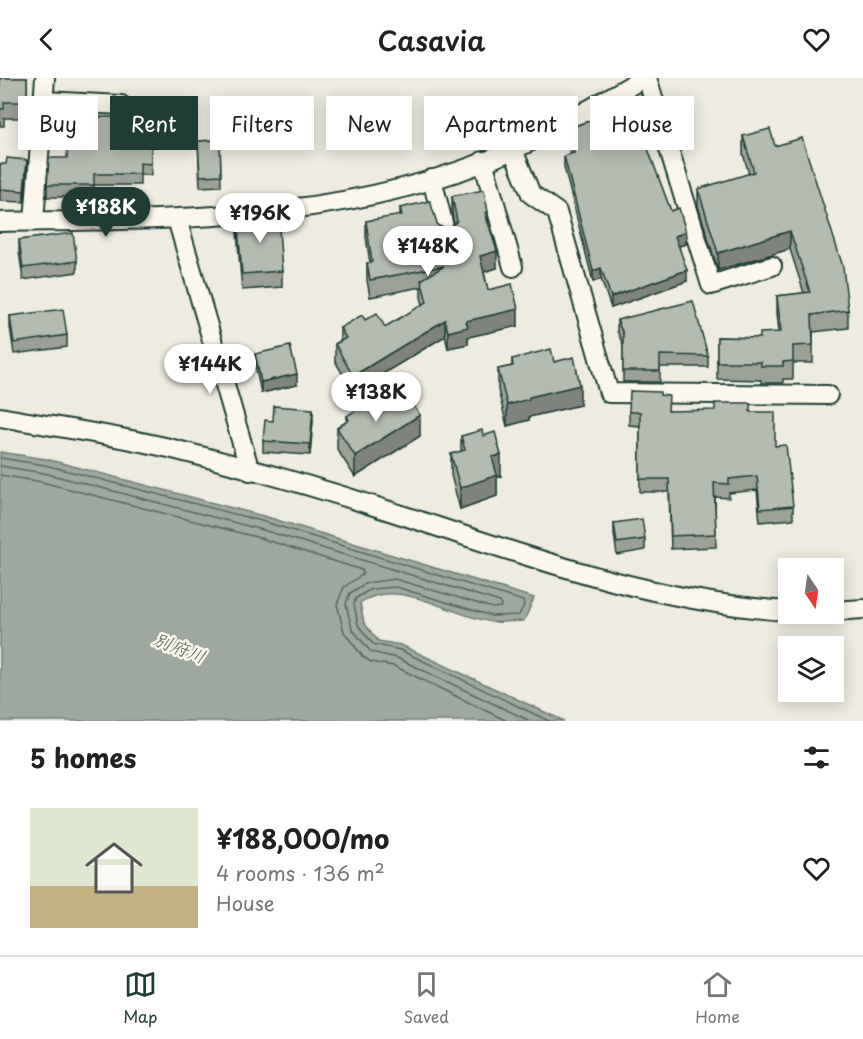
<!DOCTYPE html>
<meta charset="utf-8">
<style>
:root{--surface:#fff;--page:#f2f2f2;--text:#202124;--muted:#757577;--line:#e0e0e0;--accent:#1f3d34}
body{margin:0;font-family:"Playpen Sans","Klee One",sans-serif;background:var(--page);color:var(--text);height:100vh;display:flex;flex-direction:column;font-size:22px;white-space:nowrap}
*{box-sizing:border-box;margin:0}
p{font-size:20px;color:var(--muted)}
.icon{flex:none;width:33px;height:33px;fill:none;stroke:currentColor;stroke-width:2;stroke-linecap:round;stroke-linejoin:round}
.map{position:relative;height:643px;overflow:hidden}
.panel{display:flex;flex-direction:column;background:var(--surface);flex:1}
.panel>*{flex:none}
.guide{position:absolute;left:18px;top:18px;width:828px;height:54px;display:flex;gap:12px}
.needle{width:39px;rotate:167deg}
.fabs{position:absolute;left:778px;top:480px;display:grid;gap:12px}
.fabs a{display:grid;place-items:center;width:66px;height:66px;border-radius:0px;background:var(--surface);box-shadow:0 3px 15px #0003;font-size:30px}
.price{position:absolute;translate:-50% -51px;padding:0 14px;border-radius:21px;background:#fff;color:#222;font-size:20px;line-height:39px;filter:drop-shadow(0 2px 3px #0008)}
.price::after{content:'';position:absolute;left:50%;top:36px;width:18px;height:14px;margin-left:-9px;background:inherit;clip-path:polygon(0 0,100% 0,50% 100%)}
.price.on{background:var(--accent);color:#fff}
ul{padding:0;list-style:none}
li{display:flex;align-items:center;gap:18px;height:150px;padding:0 30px}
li+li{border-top:2px solid var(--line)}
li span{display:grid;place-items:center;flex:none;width:168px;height:120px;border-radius:0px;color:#555}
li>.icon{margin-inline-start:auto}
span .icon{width:72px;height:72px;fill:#fffc;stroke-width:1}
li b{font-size:26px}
h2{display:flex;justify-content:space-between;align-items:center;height:72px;padding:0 30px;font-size:26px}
.pill{padding:0 21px;border-radius:0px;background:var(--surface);box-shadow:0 3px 15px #0003;font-size:21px;line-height:54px}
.pill.on{background:var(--accent);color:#fff}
header{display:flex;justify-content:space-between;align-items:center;height:78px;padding:0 30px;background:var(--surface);font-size:27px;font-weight:600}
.tabs{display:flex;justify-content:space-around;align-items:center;height:84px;border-top:2px solid var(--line);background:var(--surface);font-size:16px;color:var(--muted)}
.tabs a{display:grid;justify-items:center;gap:3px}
.tabs .on{color:var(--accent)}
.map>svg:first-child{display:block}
.water{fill:#9fa89f;stroke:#6c7d74;stroke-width:1.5}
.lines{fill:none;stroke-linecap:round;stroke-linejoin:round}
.shore{stroke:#52685f;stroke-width:1.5}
.street-casing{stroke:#1f3d34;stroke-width:22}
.street{stroke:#fbf7ec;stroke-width:18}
.wall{fill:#9ba197;stroke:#1f3d34;stroke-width:1.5}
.shaded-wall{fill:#7e837b;stroke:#1f3d34;stroke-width:1.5}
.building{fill:#b4bbb0;stroke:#1f3d34;stroke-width:1.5}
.labels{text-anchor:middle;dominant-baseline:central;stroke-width:5;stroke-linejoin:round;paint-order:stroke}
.water-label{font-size:18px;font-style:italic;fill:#455d54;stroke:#fbf7ec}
</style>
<header><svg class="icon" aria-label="back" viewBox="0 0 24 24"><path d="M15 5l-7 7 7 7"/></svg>Casavia<svg class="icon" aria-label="heart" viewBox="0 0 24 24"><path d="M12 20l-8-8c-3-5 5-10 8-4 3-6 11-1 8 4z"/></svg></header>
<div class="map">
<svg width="863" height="643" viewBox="0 0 863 643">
<rect width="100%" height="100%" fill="#eeece1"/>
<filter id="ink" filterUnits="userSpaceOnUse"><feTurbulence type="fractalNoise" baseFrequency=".0167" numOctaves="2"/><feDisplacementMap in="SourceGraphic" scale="12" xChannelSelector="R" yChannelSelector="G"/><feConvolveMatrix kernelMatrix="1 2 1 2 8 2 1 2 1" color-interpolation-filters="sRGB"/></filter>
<g filter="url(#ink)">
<!-- water -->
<path class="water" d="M0,374L46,381L267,439L534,520L524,543C514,543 502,545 492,544C450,538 399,498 360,525L364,545L378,563L401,567L564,643H0Z"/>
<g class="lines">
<!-- shore -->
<g class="shore">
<path d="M0,380L45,387L265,444L523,523L524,527L519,537L492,538L396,509L371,511L356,520L354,526L358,547L373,566L400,572L549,643"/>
<path d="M0,388L44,395L263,452L500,524L501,529L493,530L395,501L366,505L350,515L346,526L352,551L371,574L397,580L530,643"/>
<path d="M0,397L42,404L260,460L362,492L363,496L344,509L337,526L344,554L363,579L371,584L394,588L507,643"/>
</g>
<!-- street casing -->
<g class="street-casing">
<g id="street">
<path d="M647,0L711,207L772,188"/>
<path d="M44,23L121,27"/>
<path d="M513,72L531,116L557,134L609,315L828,317"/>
<path d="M483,83L513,189"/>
<path d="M432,101L446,157"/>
<path d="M177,141L250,393"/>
<path d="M34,143L45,0"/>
<path d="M0,144C174,141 350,145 513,72C558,51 601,24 644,0"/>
<path d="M0,339C56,349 114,357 169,370C237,387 307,406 374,428C511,472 644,524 789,533"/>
<path d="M834,533L863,531"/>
</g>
</g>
<!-- street -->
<use href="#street" class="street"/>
</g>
<!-- wall -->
<g class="wall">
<path d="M0,0H27V40H4V48H0Z"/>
<path d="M176,22V60L151,61V97H140V107H94V119H47V107L67,80Z"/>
<path d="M216,28H260V67H220L221,108L200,109L198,63L216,62Z"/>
<path d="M594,38L637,53L671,133L686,166L679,168L687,203L611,230L601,201L593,204L564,89V78L571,76L566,62V51L594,41Z"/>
<path d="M743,58L775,68L848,232V250L813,254V285H793V301H783V305H761V302L717,301V259L760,260L779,254L777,235V218L804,215L790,171L718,192L698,128V111L749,96L743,76Z"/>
<path d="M0,86L27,93L24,124L0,123Z"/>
<path d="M452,118L488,147L497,190L484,194L488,212L518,248L468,259V266L448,270L445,258L353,314L335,283V266L340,263V250L365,242L385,249L423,227L421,219V209L370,219L367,202V185H370L366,159V143L400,138V130L438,148L449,151L454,146L452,135Z"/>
<path d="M237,139L282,193V209L242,212L237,155Z"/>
<path d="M19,162L77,183V194L23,202L19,173Z"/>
<path d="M10,238L67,257V269L14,276L10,249Z"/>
<path d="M617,242L708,278V289H660V304H623V267L617,253Z"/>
<path d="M255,276L297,307L261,315L255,287Z"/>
<path d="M512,281L554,284L580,327L529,339V342L507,348L498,312V291L512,288Z"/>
<path d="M660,317L669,333L750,334L775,368L793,428V441L760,444L757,412L729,415V420L715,419L716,469L671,471L669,414H640V348L629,347V334Z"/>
<path d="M385,331L420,358L355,399L337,371V350L347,343V338Z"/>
<path d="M313,342L310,377L263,374V363L273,343Z"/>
<path d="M461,358H483L501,398L497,399V418L460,431L451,397V376L461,374Z"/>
<path d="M614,445L645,461V472L617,477L614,456Z"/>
</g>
<!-- shaded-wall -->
<g class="shaded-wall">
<path d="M27,82V93L24,124V113Z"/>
<path d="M488,134V150L485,135Z"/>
<path d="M790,153V171L718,192V175Z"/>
<path d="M686,154V166L675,169V158Z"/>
<path d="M497,173V190L480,195V178Z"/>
<path d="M601,190V201L593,204V193Z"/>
<path d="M687,192V203L611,230V219Z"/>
<path d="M518,231V248L468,259V266L448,270V254L466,243Z"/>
<path d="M445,242V258L353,314V298Z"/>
<path d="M297,296V307L261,315V304Z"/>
<path d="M580,307V327L529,339V342L507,348V327L529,319Z"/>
<path d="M313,331V342L310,377V366Z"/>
<path d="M420,337V358L355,399V378Z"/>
<path d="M501,377V398L497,399V418L460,431V410L492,379Z"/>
</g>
<!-- building -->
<g class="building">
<path d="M0,0H27V24H4V31H0Z"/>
<path d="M628,21L637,53L641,52L671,133L679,130L686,154L675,158L687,192L611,219L601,190L593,193L564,78L574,75L566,51L595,41L594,38L604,32V28Z"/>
<path d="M176,22V49H151V86L140,85V96H94V107H47L49,80H67L69,38L141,40V23Z"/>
<rect x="216" y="28" width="44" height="28"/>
<path d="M770,51L775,68L802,60L843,189L848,232L812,237L813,267L793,268V283L783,284V288H761V284H717V259L760,260V255L781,254L777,218L810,214L790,153L718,175L698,111L754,94L743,58Z"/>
<path d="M220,62L221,97L200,98L198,63Z"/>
<path d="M7,80L27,82L24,113L0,111V86H6Z"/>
<path d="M484,112L488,134L485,135L497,173L480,178L488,212L512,206L518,231L466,243L468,249L448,254L445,242L353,298L335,266L346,260L340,250L362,237L365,242L377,235L385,249L427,224L421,202L444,188L370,202L367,185L372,184L366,143L402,137L400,130L430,123L438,148L449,151L457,143L452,118Z"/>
<path d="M278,137L282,193L242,196L237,139Z"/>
<path d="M73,155L77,183L23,190L19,162Z"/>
<path d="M693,223L708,278L660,277V293H623V256L617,242Z"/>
<path d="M63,231L67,257L14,265L10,238Z"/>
<path d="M290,268L297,296L261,304L255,276Z"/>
<path d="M551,271L554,284L574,279L580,307L529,319V321L507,327L498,291L513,288L512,281Z"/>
<path d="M630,313L660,314V317L669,318L668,333L715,332V325H750V334H775V368L786,367L793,428L760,431L757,398L729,401V406L714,405L716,456L671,458L669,401H640V334H629Z"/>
<path d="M406,316L420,337L355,378L337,350L349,342L347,338L377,318L385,331Z"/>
<path d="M274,328L313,331L310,366L263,363L265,342L273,343Z"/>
<path d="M482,352L483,358L495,354L501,377L492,379L497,397L460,410L451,376L465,372L461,358Z"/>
<path d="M642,441L645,461L617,465L614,445Z"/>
</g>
</g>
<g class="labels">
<!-- water labels -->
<g class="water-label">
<text transform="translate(180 569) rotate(21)">別府川</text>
</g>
</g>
</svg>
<div class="fabs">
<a><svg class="needle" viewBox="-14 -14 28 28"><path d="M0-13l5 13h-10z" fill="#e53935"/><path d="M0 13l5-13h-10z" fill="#757577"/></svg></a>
<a><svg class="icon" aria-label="layers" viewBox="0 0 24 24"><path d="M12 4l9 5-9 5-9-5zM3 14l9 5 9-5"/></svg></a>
</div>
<b class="price on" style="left:106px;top:160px">¥188K</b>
<b class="price" style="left:260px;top:166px">¥196K</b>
<b class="price" style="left:428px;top:199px">¥148K</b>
<b class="price" style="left:210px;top:317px">¥144K</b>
<b class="price" style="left:376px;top:345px">¥138K</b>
<div class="guide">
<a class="pill">Buy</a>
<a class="pill on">Rent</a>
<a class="pill">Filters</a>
<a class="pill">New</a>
<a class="pill">Apartment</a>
<a class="pill">House</a>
</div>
</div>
<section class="panel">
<h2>5 homes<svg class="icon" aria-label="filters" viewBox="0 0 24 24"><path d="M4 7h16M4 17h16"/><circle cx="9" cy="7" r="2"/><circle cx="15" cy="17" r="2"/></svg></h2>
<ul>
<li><span style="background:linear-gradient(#dfe7d0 65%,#c2b280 0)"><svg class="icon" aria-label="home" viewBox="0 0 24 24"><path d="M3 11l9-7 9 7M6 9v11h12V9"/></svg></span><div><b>¥188,000/mo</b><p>4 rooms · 136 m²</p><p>House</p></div><svg class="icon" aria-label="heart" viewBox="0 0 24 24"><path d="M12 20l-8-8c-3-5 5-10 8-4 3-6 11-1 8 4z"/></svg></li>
</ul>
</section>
<nav class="tabs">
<a class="on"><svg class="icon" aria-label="map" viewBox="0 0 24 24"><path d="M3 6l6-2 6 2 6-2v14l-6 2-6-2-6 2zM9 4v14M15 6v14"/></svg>Map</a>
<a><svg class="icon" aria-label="saved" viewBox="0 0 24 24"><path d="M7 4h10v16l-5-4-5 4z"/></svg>Saved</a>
<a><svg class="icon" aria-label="home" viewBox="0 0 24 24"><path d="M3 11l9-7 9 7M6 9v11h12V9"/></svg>Home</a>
</nav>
